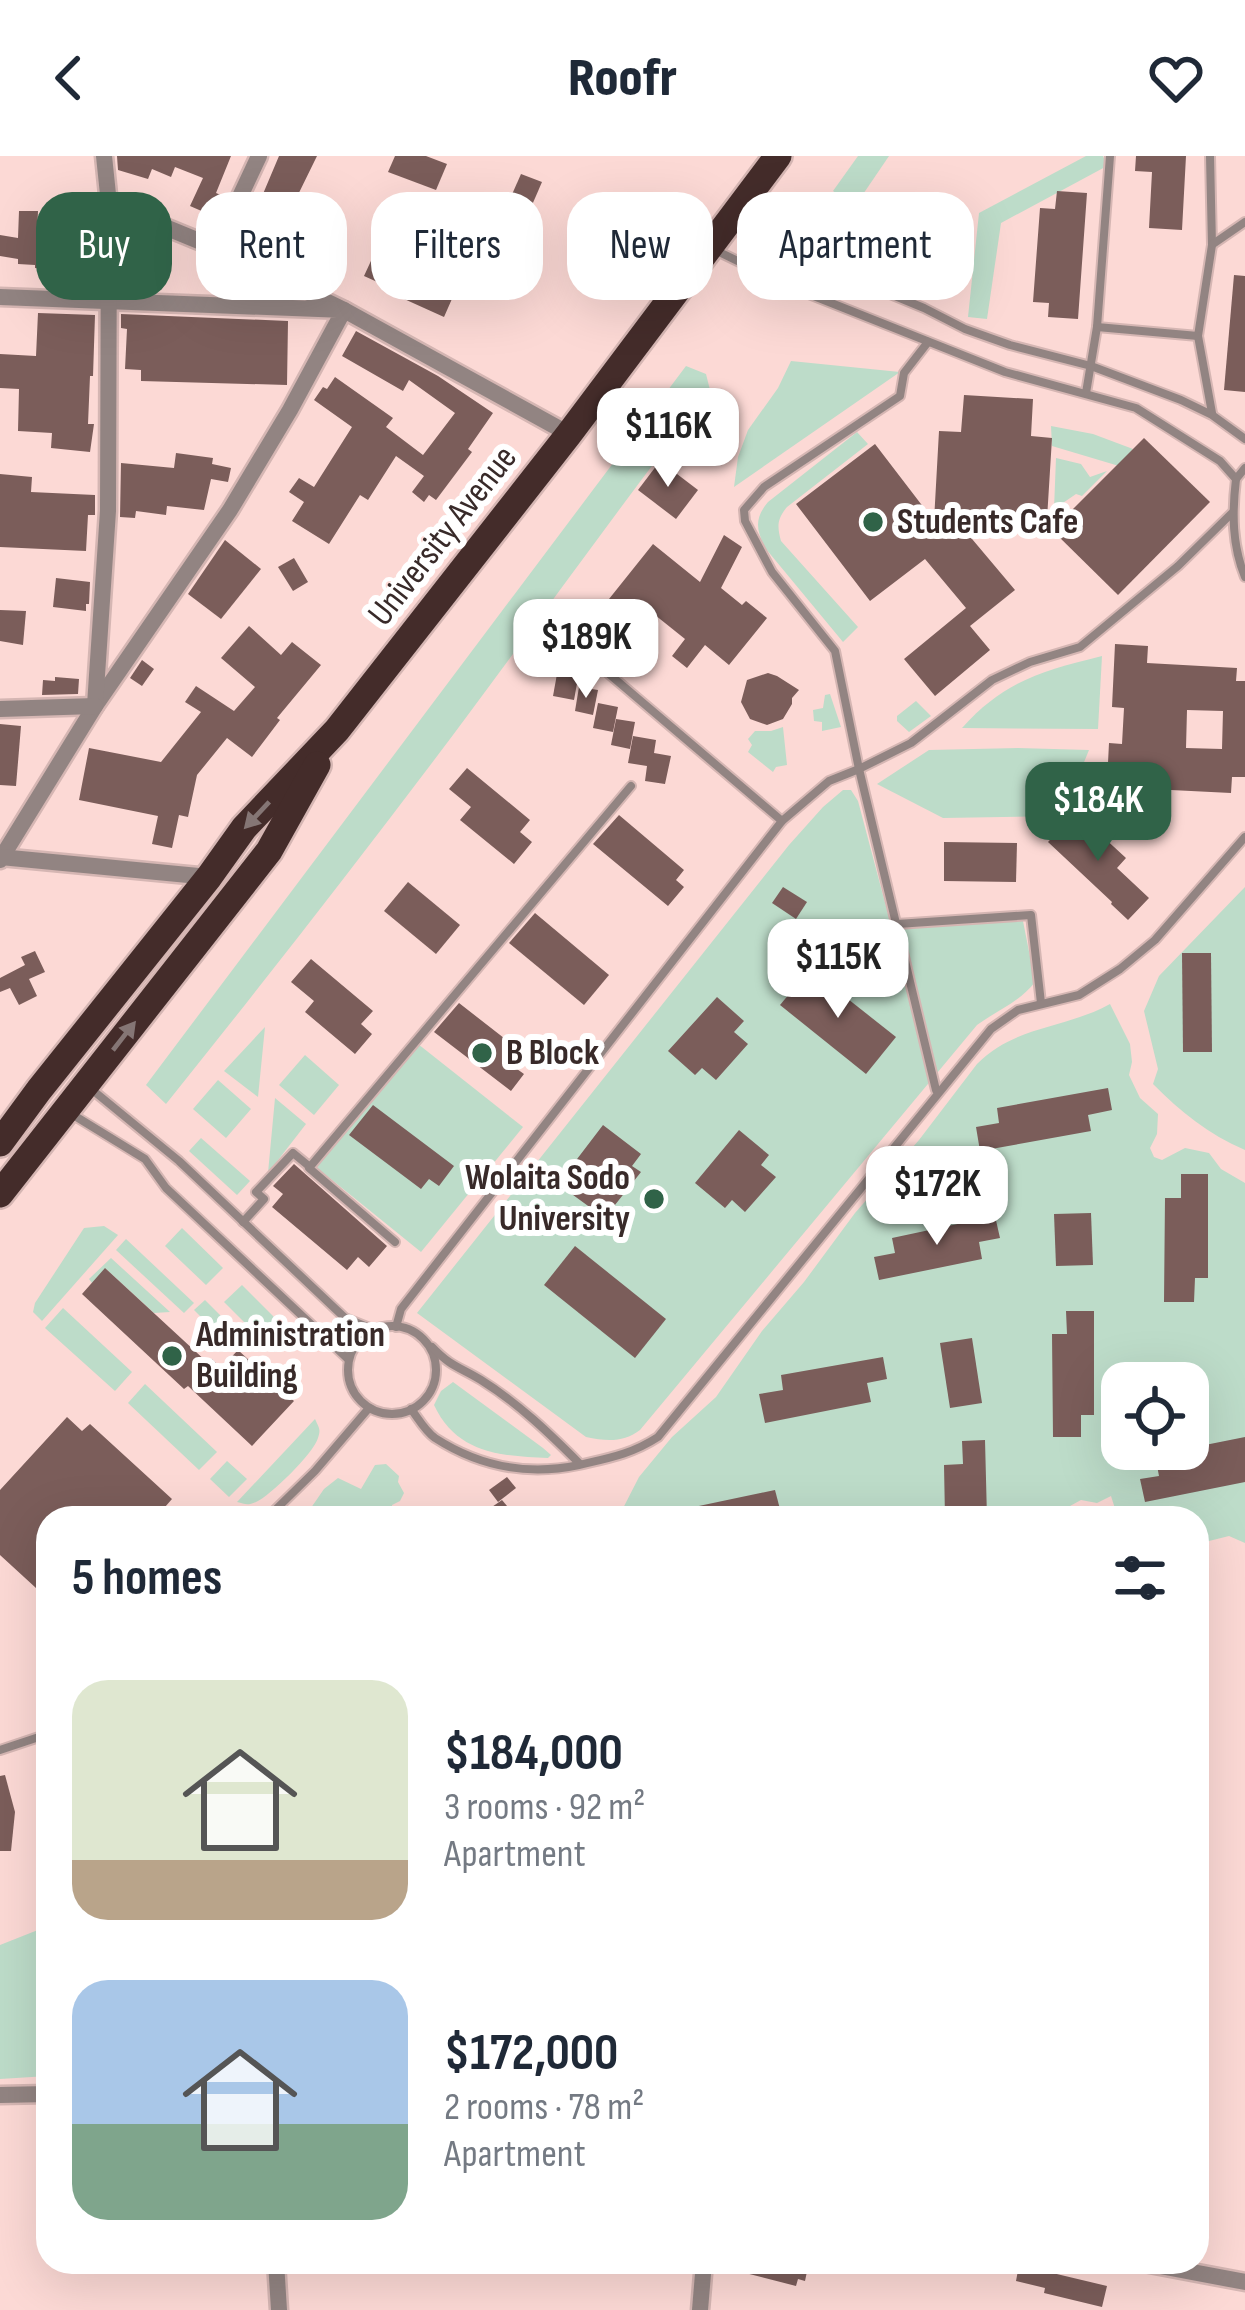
<!DOCTYPE html>
<meta charset="utf-8">
<style>
:root{--surface:#fff;--page:#f2f2f3;--text:#1f2937;--muted:#747a83;--accent:#306348}
body{margin:0;font-family:"Sofia Sans Condensed",sans-serif;background:var(--page);color:var(--text);height:100vh;display:flex;flex-direction:column;font-size:45px;white-space:nowrap}
*{box-sizing:border-box;margin:0}
p{font-size:39px;color:var(--muted)}
.icon{flex:none;width:66px;height:66px;fill:none;stroke:currentColor;stroke-width:2;stroke-linecap:round;stroke-linejoin:round}
.map{position:relative;flex:1;overflow:hidden}
.panel{position:absolute;left:36px;top:1350px;width:1173px;height:768px;display:flex;flex-direction:column;background:var(--surface);border-radius:36px;box-shadow:0 12px 48px #0002}
.panel>*{flex:none}
.guide{position:absolute;left:36px;top:36px;width:1173px;height:108px;display:flex;gap:24px}
.tools{position:absolute;left:1101px;top:1206px;display:grid;gap:24px}
.tools a{display:grid;place-items:center;width:108px;height:108px;border-radius:24px;background:var(--surface);box-shadow:0 12px 48px #0002;font-size:60px}
.price{position:absolute;translate:-50% -102px;padding:0 27px;border-radius:24px;background:#fff;color:#222;font-size:39px;line-height:78px;filter:drop-shadow(0 3px 6px #0008)}
.price::after{content:'';position:absolute;left:50%;top:72px;width:36px;height:27px;margin-left:-18px;background:inherit;clip-path:polygon(0 0,100% 0,50% 100%)}
.price.on{background:var(--accent);color:#fff}
ul{padding:0;list-style:none}
li{display:flex;align-items:center;gap:36px;height:300px;padding:0 36px}
li span{display:grid;place-items:center;flex:none;width:336px;height:240px;border-radius:36px;color:#555}
li>.icon{margin-inline-start:auto}
span .icon{width:144px;height:144px;fill:#fffc;stroke-width:1}
li b{font-size:51px}
h2{display:flex;justify-content:space-between;align-items:center;height:144px;padding:0 36px;font-size:51px}
.pill{padding:0 42px;border-radius:36px;background:var(--surface);box-shadow:0 12px 48px #0002;font-size:42px;line-height:108px}
.pill.on{background:var(--accent);color:#fff}
header{display:flex;justify-content:space-between;align-items:center;height:156px;padding:0 36px;background:var(--surface);font-size:54px;font-weight:800}
.map>svg:first-child{display:block}
.green{fill:#bddcc9;fill-rule:evenodd}
.building{fill:#7b5d5a;fill-rule:evenodd}
.lines{fill:none;stroke-linecap:round;stroke-linejoin:round}
.service-casing{stroke:#d5b6b3;stroke-width:12}
.minor-casing{stroke:#d5b6b3;stroke-width:21}
.trunk-casing{stroke:#d5b6b3;stroke-width:32}
.service{stroke:#928482;stroke-width:8}
.minor{stroke:#928482;stroke-width:16}
.trunk{stroke:#442c2a;stroke-width:27}
.oneway{fill:#857675}
.poi-dot{fill:#306348;stroke:#fff;stroke-width:4.5}
.labels{text-anchor:middle;dominant-baseline:central;stroke-width:12;stroke-linejoin:round;paint-order:stroke}
.poi-label{font-size:36px;font-weight:bold;fill:#382a29;stroke:#fff;text-anchor:start}
.street-label{font-size:36px;fill:#382a29;stroke:#fff}
</style>
<header><svg class="icon" aria-label="back" viewBox="0 0 24 24"><path d="M15 5l-7 7 7 7"/></svg>Roofr<svg class="icon" aria-label="heart" viewBox="0 0 24 24"><path d="M12 20l-8-8c-3-5 5-10 8-4 3-6 11-1 8 4z"/></svg></header>
<div class="map">
<svg width="1245" height="2154" viewBox="0 0 1245 2154">
<rect width="100%" height="100%" fill="#fcd9d5"/>
<!-- green -->
<g class="green">
<path d="M858,0H889L855,50L833,35Z"/>
<path d="M1086,0H1103L1107,10L1001,67L987,163L968,161L979,57Z"/>
<path d="M791,205L900,216L734,331L738,301L748,274L778,232Z"/>
<path d="M686,210L706,218L710,234C622,347 539,464 453,579C359,704 263,827 166,948L146,929Z"/>
<path d="M1051,270L1093,278L1133,293L1119,310L1052,290Z"/>
<path d="M857,276L868,288L787,351C777,363 777,370 781,385L858,471L843,486L766,393C756,374 754,363 768,346Z"/>
<path d="M1056,302L1081,308L1090,321L1107,315L1082,340L1076,338L1054,353Z"/>
<path d="M1102,500L1098,573L962,572C1004,525 1042,515 1102,500Z"/>
<path d="M830,538L841,571L822,575V566L814,565L813,554L823,552L825,539Z"/>
<path d="M916,545L931,560L909,576L897,565V560Z"/>
<path d="M783,571L787,609L776,611L773,616L748,596L752,589L748,583L755,575H771Z"/>
<path d="M1018,592L1089,594L1062,660L943,662L877,628L929,594Z"/>
<path d="M843,634H851L858,645L892,773L1023,765L1035,826C1021,845 996,855 977,869L640,1274C623,1287 606,1285 586,1281L417,1157L789,689L823,651Z"/>
<path d="M1245,731V994C1208,978 1181,956 1153,928L1158,913L1144,855L1159,820Z"/>
<path d="M1110,848L1130,888L1132,906L1129,919L1140,942L1158,958L1157,978L1150,992L1154,1001L1162,1004L1185,992L1209,997L1221,1013L1245,1027V1387L1229,1380L1197,1388V1362H1118L1111,1340L1097,1347L1081,1344L1070,1350L1077,1362H618L639,1321L672,1281L716,1241L762,1175L804,1126L855,1057L919,984L977,908C1016,869 1065,873 1110,848ZM1122,1227H1188V1293H1122Z"/>
<path d="M265,871L258,941L224,915Z"/>
<path d="M418,888L523,971L421,1096L316,1011Z"/>
<path d="M305,899L339,929L314,959L279,929Z"/>
<path d="M218,924L251,953L226,982L193,953Z"/>
<path d="M275,942L306,968L268,1017Z"/>
<path d="M201,982L250,1025L237,1039L189,995Z"/>
<path d="M104,1070L118,1079L42,1165L33,1156L35,1147L84,1072Z"/>
<path d="M182,1072L223,1112L206,1129L165,1090Z"/>
<path d="M126,1083L194,1147L184,1157L116,1094Z"/>
<path d="M111,1102L170,1156L154,1157L106,1113L92,1127L89,1123Z"/>
<path d="M242,1129L292,1179L274,1196L224,1146Z"/>
<path d="M205,1144L243,1182L232,1192L194,1154Z"/>
<path d="M63,1152L132,1216L115,1235L45,1172Z"/>
<path d="M453,1226L543,1292L551,1299L548,1302C501,1300 457,1298 434,1249L441,1235Z"/>
<path d="M145,1228L217,1296L199,1314L128,1247Z"/>
<path d="M315,1263C319,1272 321,1273 318,1282C314,1297 270,1340 256,1346C247,1350 245,1348 237,1346Z"/>
<path d="M227,1305L247,1323L229,1341L210,1323Z"/>
<path d="M386,1308L399,1320L398,1326L404,1337L400,1345L392,1349L393,1359L391,1362H304L324,1333L338,1322L361,1333L375,1309Z"/>
<path d="M48,1770V1920L0,1923V1789Z"/>
</g>
<!-- building -->
<g class="building">
<path d="M117,0H231L216,37L223,40L213,60L190,50L203,22L175,11L171,21L152,13L148,23L118,14Z"/>
<path d="M279,0H317L292,51L311,60L309,65L339,79L329,99L308,89L305,95L270,79L272,74L252,64Z"/>
<path d="M395,0H426L447,8L436,34L388,16Z"/>
<path d="M1136,0H1186L1182,74L1149,72L1152,16L1135,15Z"/>
<path d="M521,18L542,26L516,86L495,77Z"/>
<path d="M1057,35L1087,37L1078,163L1048,161L1049,147L1033,146L1040,52L1055,53Z"/>
<path d="M19,55H38L37,79L58,81L55,114L35,112V109L18,108V103L0,100V79L18,82Z"/>
<path d="M376,94L435,121L433,126L455,136L444,161L382,133L384,129L364,120Z"/>
<path d="M1234,119L1245,120V236L1224,234Z"/>
<path d="M38,157L95,159L93,220H90L88,268H94L90,296L51,292L52,277L18,275L19,233L0,232V198L36,200Z"/>
<path d="M121,158L288,165L287,229L141,225V214L125,213L127,173L121,172Z"/>
<path d="M356,175L438,220L493,257L468,293L472,296L436,344L429,339L424,346L412,336L424,320L396,300L368,344L360,339L329,388L292,365L304,346L289,336L299,322L314,331L352,271L314,244L323,231L327,233L335,221L393,262L386,271L423,299L455,257L409,224L403,235L342,200Z"/>
<path d="M964,239L1033,243L1031,280L1052,282L1047,363L951,358L1015,434L970,470L990,494L935,540L904,503L966,452L925,403L870,445L796,348L875,288L934,365L939,275L961,276Z"/>
<path d="M1144,282L1210,346L1118,439L1052,374Z"/>
<path d="M176,297L213,302L212,308L231,312L228,326L211,323L204,354L167,350L166,359L136,355L135,362L120,361L121,307L174,312Z"/>
<path d="M660,305L698,334L676,363L638,334Z"/>
<path d="M0,318L32,321L31,336L95,339V359H88L86,395L0,391Z"/>
<path d="M724,379L742,391L721,432L742,449L746,445L767,462L729,509L705,489L687,512L672,500L685,483L640,447L629,459L609,443L653,388L700,426Z"/>
<path d="M225,384L261,413L221,463L188,438Z"/>
<path d="M294,402L308,426L293,435L278,411Z"/>
<path d="M56,422L90,426L89,448H86V455L53,451Z"/>
<path d="M0,454L26,455L23,489L0,485Z"/>
<path d="M249,470L281,499L292,486L321,509L277,562L280,564L252,601L227,582L197,619L188,661L179,659L172,692L152,688L158,660L79,644L89,592L161,606L201,556L185,546L196,530L234,555L255,531L221,502Z"/>
<path d="M1115,488L1148,490L1147,507L1237,512L1236,525H1245V621H1232L1231,637L1151,633L1150,649L1106,647L1109,587L1122,588L1124,552L1112,551ZM1187,554L1223,555L1222,593L1186,592Z"/>
<path d="M142,504L154,513L142,530L130,522Z"/>
<path d="M768,517L777,520L799,534L792,542V548L783,563L767,569L750,563L741,546L747,524Z"/>
<path d="M557,518L578,522L574,544L553,540Z"/>
<path d="M55,521L79,523L78,538L42,539L43,524L55,525Z"/>
<path d="M579,531L598,534L593,559L575,555Z"/>
<path d="M598,547L618,551L613,576L593,572Z"/>
<path d="M616,563L635,566L630,593L611,589Z"/>
<path d="M0,568L21,570L16,630L0,629Z"/>
<path d="M633,580L656,584L654,597L671,600L665,628L645,625L647,610L628,607Z"/>
<path d="M467,612L530,664L520,676L532,686L514,708L460,664L471,651L449,633Z"/>
<path d="M1076,656L1126,702L1117,712L1149,742L1128,764L1111,748L1112,746L1048,686Z"/>
<path d="M619,659L684,714L676,724L684,731L668,750L593,688Z"/>
<path d="M944,686L1017,687L1016,726L944,725Z"/>
<path d="M408,726L460,769L436,798L384,755Z"/>
<path d="M783,731L807,746L796,763L772,747Z"/>
<path d="M535,757L609,819L584,849L509,787Z"/>
<path d="M35,795L45,816L29,823L37,840L19,849L10,832L0,836V822L25,809L21,801Z"/>
<path d="M1182,797H1211L1212,896H1183Z"/>
<path d="M311,803L373,855L361,868L372,878L355,898L305,856L314,845L291,826Z"/>
<path d="M810,813L896,881L866,918L780,849Z"/>
<path d="M717,841L744,865L734,876L748,888L716,924L702,912L695,919L668,895Z"/>
<path d="M459,847L527,900L517,913L524,918L511,935L434,876Z"/>
<path d="M1108,932L1112,954L1088,959L1091,975L980,995L976,971L999,967L997,952Z"/>
<path d="M373,949L454,1010L439,1030L429,1023L421,1033L349,979Z"/>
<path d="M603,969L641,998L632,1010L641,1016L611,1054L601,1047L595,1055L558,1028Z"/>
<path d="M739,974L769,999L761,1009L776,1021L745,1056L732,1044L725,1052L695,1027Z"/>
<path d="M294,1008L387,1090L369,1111L358,1101L347,1114L272,1051L283,1038L273,1030Z"/>
<path d="M1181,1018H1208V1122H1195L1194,1146H1164L1165,1042H1181Z"/>
<path d="M1091,1057L1093,1109L1056,1110L1054,1058Z"/>
<path d="M995,1060L1000,1082L979,1086L982,1103L879,1124L874,1101L895,1097L892,1082Z"/>
<path d="M575,1090L666,1163L635,1202L544,1129Z"/>
<path d="M105,1112L208,1207L212,1203L221,1212L238,1194L294,1245L252,1290L188,1230L184,1233L82,1138Z"/>
<path d="M1066,1155H1094V1259H1081V1281H1053L1052,1178H1067Z"/>
<path d="M972,1182L982,1247L950,1252L940,1187Z"/>
<path d="M883,1201L887,1223L867,1227L871,1246L765,1267L759,1238L783,1234L781,1219Z"/>
<path d="M67,1261L82,1275L90,1268L172,1343L165,1351L177,1362H48V1443L0,1399V1334Z"/>
<path d="M1245,1281V1326L1145,1346L1140,1323L1159,1320L1155,1299Z"/>
<path d="M985,1284L987,1362H945L944,1309L963,1308L962,1285Z"/>
<path d="M507,1321L516,1332L498,1346L489,1334Z"/>
<path d="M775,1334L781,1357L759,1362H676L675,1355Z"/>
<path d="M502,1344L512,1356L504,1362H476Z"/>
<path d="M5,1619L15,1656L11,1695H0V1620Z"/>
<path d="M723,2106H809L805,2125L798,2123L796,2130L722,2111Z"/>
<path d="M1019,2109L1107,2130L1102,2151L1044,2137L1045,2132L1016,2125Z"/>
</g>
<g class="lines">
<!-- service casing -->
<g class="service-casing">
<g id="service">
<path d="M1210,0L1212,89L1198,180L1212,257"/>
<path d="M738,66L798,100L924,152L965,173L1010,189L1091,210L1181,244L1212,259L1245,283"/>
<path d="M1213,88L1245,66"/>
<path d="M713,93L791,131L1005,216L1136,252L1220,305L1236,323C1232,357 1232,389 1245,421"/>
<path d="M1097,171L1198,180"/>
<path d="M928,186L904,217L900,240L764,331L744,354L745,365L772,416L835,495L859,613L936,934"/>
<path d="M1086,237L1097,171L1110,0"/>
<path d="M1236,323L1245,312"/>
<path d="M562,478L782,665"/>
<path d="M897,768L1031,759L1041,847"/>
<path d="M90,932L179,1005L345,1162L375,1174"/>
<path d="M70,957L145,1003L166,1032L348,1203"/>
<path d="M243,1066L264,1043L256,1036L293,997L310,1011"/>
<path d="M395,1086L309,1012L631,630"/>
<circle cx="392" cy="1214" r="44"/>
<path d="M396,1171L401,1153L782,665L829,625L859,613L911,587L992,524L1030,506L1080,491L1178,410L1232,357"/>
<path d="M432,1191C451,1211 460,1211 481,1224C518,1247 549,1277 579,1307"/>
<path d="M411,1253C418,1262 425,1275 435,1282C480,1311 527,1320 579,1309C609,1302 632,1298 658,1281L991,873L1018,854L1079,839L1120,813L1155,784L1245,681"/>
<path d="M267,1362L315,1315L369,1252"/>
<path d="M0,1594L48,1578"/>
</g>
</g>
<!-- minor casing -->
<g class="minor-casing">
<g id="minor">
<path d="M109,48L216,92L344,154L569,278"/>
<path d="M216,92L259,0"/>
<path d="M0,141L344,154L290,254L230,354L95,550L0,704"/>
<path d="M95,549L108,355L109,48L104,0"/>
<path d="M0,553L95,550"/>
<path d="M0,701L209,721"/>
<path d="M0,1939L48,1938"/>
<path d="M276,2106L279,2154"/>
<path d="M1139,2106L1245,2126"/>
<path d="M700,2154L704,2106"/>
</g>
</g>
<!-- trunk casing -->
<g class="trunk-casing">
<g id="trunk">
<path d="M0,987L39,934L209,721L244,672L337,574L569,278L778,0"/>
<path d="M0,1038L269,695L317,609"/>
</g>
</g>
<!-- service -->
<use href="#service" class="service"/>
<!-- minor -->
<use href="#minor" class="minor"/>
<!-- trunk -->
<use href="#trunk" class="trunk"/>
</g>
<!-- one-way arrows -->
<defs><path id="oneway-solid" d="M-6-.8H1V-3.2L6.5 0L1 3.2V.8H-6Z" transform="scale(3)"/></defs>
<g class="oneway">
<use href="#oneway-solid" transform="translate(257 659) rotate(133)"/>
<use href="#oneway-solid" transform="translate(124 880) rotate(-52)"/>
</g>
<!-- markers -->
<g class="poi-dot">
<circle cx="873" cy="366" r="12"/>
<circle cx="482" cy="897" r="12"/>
<circle cx="654" cy="1043" r="12"/>
<circle cx="172" cy="1200" r="12"/>
</g>
<g class="labels">
<!-- poi labels -->
<g class="poi-label">
<text x="897" y="366">Students Cafe</text>
<text x="506" y="897">B Block</text>
<text x="630" y="1022" text-anchor="end">Wolaita Sodo<tspan x="630" dy="41">University</tspan></text>
<text x="196" y="1179">Administration<tspan x="196" dy="41">Building</tspan></text>
</g>
<!-- street labels -->
<g class="street-label">
<text transform="translate(443 380) rotate(-52)">University Avenue</text>
</g>
</g>
</svg>
<div class="tools">
<a><svg class="icon" aria-label="locate" viewBox="0 0 24 24"><circle cx="12" cy="12" r="6"/><path d="M12 2v4M12 18v4M2 12h4M18 12h4"/></svg></a>
</div>
<b class="price" style="left:668px;top:334px">$116K</b>
<b class="price" style="left:586px;top:545px">$189K</b>
<b class="price on" style="left:1098px;top:708px">$184K</b>
<b class="price" style="left:838px;top:865px">$115K</b>
<b class="price" style="left:937px;top:1092px">$172K</b>
<div class="guide">
<a class="pill on">Buy</a>
<a class="pill">Rent</a>
<a class="pill">Filters</a>
<a class="pill">New</a>
<a class="pill">Apartment</a>
</div>
<section class="panel">
<h2>5 homes<svg class="icon" aria-label="filters" viewBox="0 0 24 24"><path d="M4 7h16M4 17h16"/><circle cx="9" cy="7" r="2"/><circle cx="15" cy="17" r="2"/></svg></h2>
<ul>
<li><span style="background:linear-gradient(#dfe7d0 75%,#b9a48a 0)"><svg class="icon" aria-label="home" viewBox="0 0 24 24"><path d="M3 11l9-7 9 7M6 9v11h12V9"/></svg></span><div><b>$184,000</b><p>3 rooms · 92 m²</p><p>Apartment</p></div></li>
<li><span style="background:linear-gradient(#a9c7e8 60%,#7fa58c 0)"><svg class="icon" aria-label="home" viewBox="0 0 24 24"><path d="M3 11l9-7 9 7M6 9v11h12V9"/></svg></span><div><b>$172,000</b><p>2 rooms · 78 m²</p><p>Apartment</p></div></li>
</ul>
</section>
</div>
